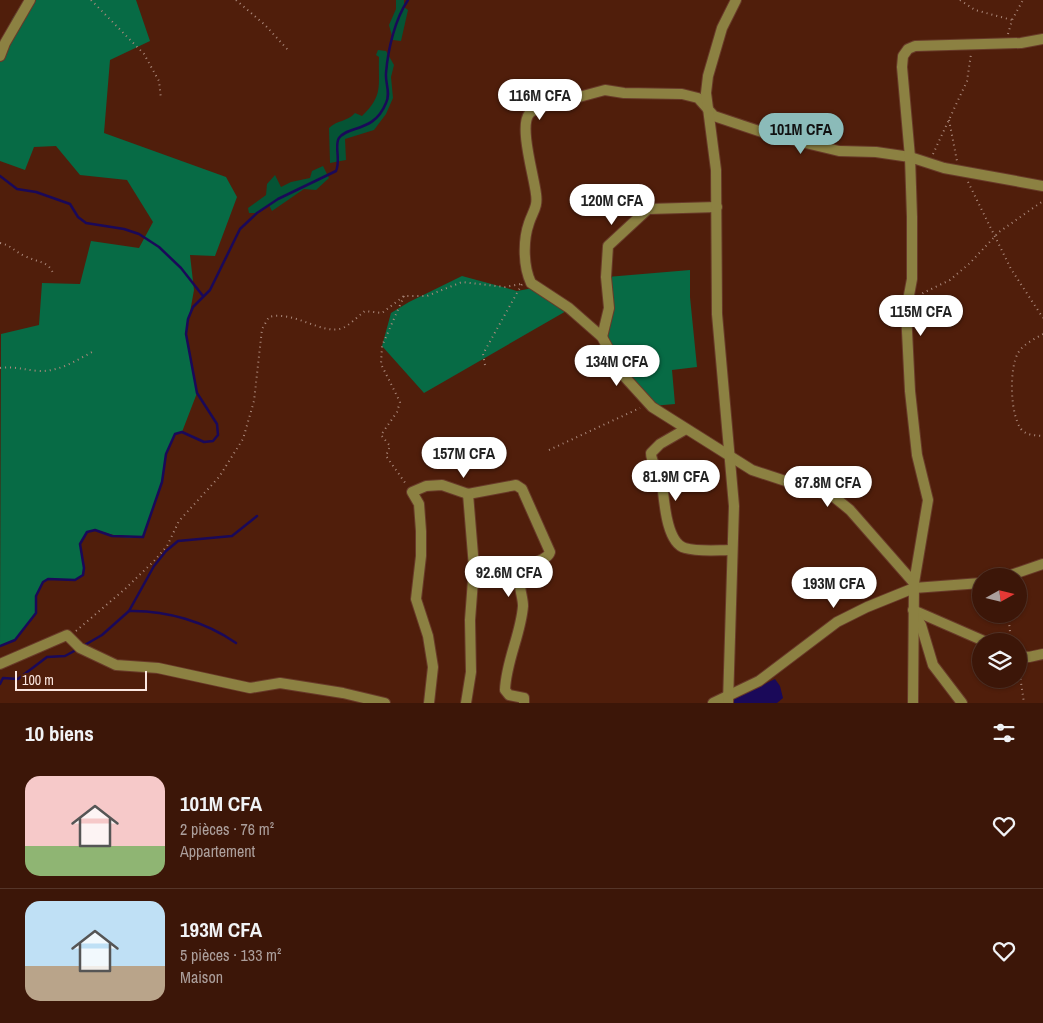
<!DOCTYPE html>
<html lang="fr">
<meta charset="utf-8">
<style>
:root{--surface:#3c1608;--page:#472316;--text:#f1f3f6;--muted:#ac9f9c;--line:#553529;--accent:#8bbbb9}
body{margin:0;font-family:"Archivo Narrow",sans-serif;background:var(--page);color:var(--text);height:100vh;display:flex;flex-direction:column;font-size:19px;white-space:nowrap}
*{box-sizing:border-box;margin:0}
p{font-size:16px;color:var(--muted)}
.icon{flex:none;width:28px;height:28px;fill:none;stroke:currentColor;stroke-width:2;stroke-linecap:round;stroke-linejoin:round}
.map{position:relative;height:703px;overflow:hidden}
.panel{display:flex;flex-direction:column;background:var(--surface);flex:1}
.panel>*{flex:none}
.needle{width:32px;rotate:82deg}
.controls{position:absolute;left:972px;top:568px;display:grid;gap:10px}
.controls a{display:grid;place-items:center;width:55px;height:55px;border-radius:50%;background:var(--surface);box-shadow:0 1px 4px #0004,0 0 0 1px var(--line);font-size:25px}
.scale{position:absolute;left:15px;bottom:12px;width:132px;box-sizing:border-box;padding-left:5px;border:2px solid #fce7e0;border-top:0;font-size:14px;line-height:18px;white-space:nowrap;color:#fce7e0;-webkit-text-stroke:4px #501e0b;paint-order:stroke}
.price{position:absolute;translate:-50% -42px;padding:0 11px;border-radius:18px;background:#fff;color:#222;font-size:16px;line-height:32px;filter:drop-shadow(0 1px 2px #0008)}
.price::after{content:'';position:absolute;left:50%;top:30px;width:15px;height:11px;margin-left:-8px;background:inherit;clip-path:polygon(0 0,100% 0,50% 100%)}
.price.selected{background:var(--accent);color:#111}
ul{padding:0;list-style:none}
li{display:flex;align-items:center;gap:15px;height:125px;padding:0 25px}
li+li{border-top:1px solid var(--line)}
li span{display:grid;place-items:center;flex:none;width:140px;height:100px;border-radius:15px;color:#555}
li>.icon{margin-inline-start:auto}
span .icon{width:60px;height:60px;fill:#fffc;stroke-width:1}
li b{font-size:21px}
h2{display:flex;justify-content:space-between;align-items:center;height:60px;padding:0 25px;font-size:21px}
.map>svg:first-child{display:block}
.green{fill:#055435}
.forest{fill:#076b45}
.water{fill:#1a0959}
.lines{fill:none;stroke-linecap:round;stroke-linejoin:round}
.stream{stroke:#1a0959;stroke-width:2.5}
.minor-casing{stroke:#683a29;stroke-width:12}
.path{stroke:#ac8a7d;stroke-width:2;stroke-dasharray:1 4;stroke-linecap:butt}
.minor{stroke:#8c8142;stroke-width:10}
</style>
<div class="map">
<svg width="1043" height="703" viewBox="0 0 1043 703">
<rect width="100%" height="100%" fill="#501e0b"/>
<!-- green -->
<g class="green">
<path d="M396,0H404V7L408,10L401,41L393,40L389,25L396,9Z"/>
<path d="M378,50L386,51L394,65L391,77L393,98L386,114L374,130L345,139L346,160L330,163L329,128C337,120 347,122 355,113L362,116C384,95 378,86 379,57L376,55Z"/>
<path d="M323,166L329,178L316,190L304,189L272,211L269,205L257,213H249L248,208L266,195L267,184L275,175L281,187L291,182L310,178L312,171Z"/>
</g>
<!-- forest -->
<g class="forest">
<path d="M24,0H136L150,41L110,60L104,133L226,177L237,197L215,256L190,255L194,290L186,334L197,393L182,432L175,434L166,454L162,482L143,537C121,540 114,534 95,530L87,532L80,544L84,568L83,575L75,580L48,579L43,582L36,596V613L15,640L0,646L1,334L39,325L42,283L80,284L91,241L139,248L153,222L127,180L80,175L56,146L34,147L25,170L0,161V51L12,19Z"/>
<path d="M690,270V297L697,367L672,370L675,404L652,406L623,374L604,342L607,277Z"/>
<path d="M462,276L517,291L533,288L568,310L424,393L382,346L391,313L409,302Z"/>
</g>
<!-- water -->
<path class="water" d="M775,679L780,686L783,698L777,703H733V699Z"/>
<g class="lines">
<!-- stream -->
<g class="stream">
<path d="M0,176L17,189L36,192L70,204L78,217L86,223L124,229L139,234L159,247L181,268L203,296"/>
<path d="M129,611L154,566L166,551L178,541L232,536L257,516"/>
<path d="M0,646L15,640L36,613V596L43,582L48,579L75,580L83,575L84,568L80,544L87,532L95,530L112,536L143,537L162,482L166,454L175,434L182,432L204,442L213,441L218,435L217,424L197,393L186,334L188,319L193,307L210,290L240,229L257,213L278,199L336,171C341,160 334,145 339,138C348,125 374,133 386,103C391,93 385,83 386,73C388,49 395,19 408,0"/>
<path d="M83,646L102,635L129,611C166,610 206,622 236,643"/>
<path d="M0,684L3,678L18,679L47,657L65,656L76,650"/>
</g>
<!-- minor casing -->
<g class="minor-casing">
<g id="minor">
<path d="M0,56L5,43L30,0"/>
<path d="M602,337L609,308L606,277L608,246L648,209L717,207"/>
<path d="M686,429L660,444L651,453C651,464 660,471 662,482C664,499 666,543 685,548C699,552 717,550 732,550"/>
<path d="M1008,576L1043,564"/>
<path d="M914,583L850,510L834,497L752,470L652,407L622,374L602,337L569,308L531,283C523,266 523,240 529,223C533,211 538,207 536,194C534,176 519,127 529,114C531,111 535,110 538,108L605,90L624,93L682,94L698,98L714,116L768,134L839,151L876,152L910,157L944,168L1043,186"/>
<path d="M913,610L984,641"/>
<path d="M914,619L918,620L921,625L933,665L962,703"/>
<path d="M1019,656L1029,657L1043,654"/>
<path d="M0,664L67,635L80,648L116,665L158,668L250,688L280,683L343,693L385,703"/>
<path d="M429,703L433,667L428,636L416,599L421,556V531L419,504L412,492L426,486L442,485L468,494L516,485L522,489L550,552C547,562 528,560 522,575C517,586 523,595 523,606C521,634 506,661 505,690L509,695L524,698V703"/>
<path d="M466,703L471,672L470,620L474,567L468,494"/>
<path d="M713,703L759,681L837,622L867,607L914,588L981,583"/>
<path d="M728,703L734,506L717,314L716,170L706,93L708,76L722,28L736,0"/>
<path d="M913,703L914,583L928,500L917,455L910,391L906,311L912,279V217L910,157L902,67L903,56L908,49L915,46L1021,43L1043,39"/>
</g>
</g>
<!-- path -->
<g class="path">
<path d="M91,0L144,54L159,81L161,99"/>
<path d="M236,0L265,25L288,50"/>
<path d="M960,0L975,10L1012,20"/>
<path d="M1008,34L1012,20L1023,0"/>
<path d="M949,120L957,161"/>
<path d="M933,154L967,81L971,54"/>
<path d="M968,182L1011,269L1043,318"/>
<path d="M0,243C11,245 15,252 25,256C38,263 48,260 54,275"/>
<path d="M404,296L382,346L381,364L400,402L397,412L381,435L390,446L386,456L406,484"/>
<path d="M917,302L923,293L950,280L970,263L999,232L1043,201"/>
<path d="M1043,334C1035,339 1023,344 1018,353C1009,369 1010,414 1021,429C1027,436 1035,435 1043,436"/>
<path d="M485,365L483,354L522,284"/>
<path d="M0,368C14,366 25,370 39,371C59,372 77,360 94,351"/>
<path d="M549,450L640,408"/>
<path d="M1019,598L1021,581"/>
<path d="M76,631L125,589L154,561L167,546L179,521L219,477L243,439L254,401L262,329L269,317C294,310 323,336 343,328C351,324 358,316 365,311L382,313L404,296H427L462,282L505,287L521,284"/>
<path d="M1011,641L1009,622L1012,614"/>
<path d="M1019,669L1024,703"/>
</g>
<!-- minor -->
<use href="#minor" class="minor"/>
</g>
</svg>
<div class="controls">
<a><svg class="needle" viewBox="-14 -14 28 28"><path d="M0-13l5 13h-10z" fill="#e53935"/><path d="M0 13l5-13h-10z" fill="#ac9f9c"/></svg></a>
<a><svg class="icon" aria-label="layers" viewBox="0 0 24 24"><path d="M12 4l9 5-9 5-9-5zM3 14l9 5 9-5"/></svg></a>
</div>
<div class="scale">100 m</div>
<b class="price" style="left:540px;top:121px">116M CFA</b>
<b class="price selected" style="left:801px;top:155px">101M CFA</b>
<b class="price" style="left:612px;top:226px">120M CFA</b>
<b class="price" style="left:921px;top:337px">115M CFA</b>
<b class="price" style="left:617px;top:387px">134M CFA</b>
<b class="price" style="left:464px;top:479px">157M CFA</b>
<b class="price" style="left:676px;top:502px">81.9M CFA</b>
<b class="price" style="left:828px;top:508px">87.8M CFA</b>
<b class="price" style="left:509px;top:598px">92.6M CFA</b>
<b class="price" style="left:834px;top:609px">193M CFA</b>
</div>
<section class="panel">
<h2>10 biens<svg class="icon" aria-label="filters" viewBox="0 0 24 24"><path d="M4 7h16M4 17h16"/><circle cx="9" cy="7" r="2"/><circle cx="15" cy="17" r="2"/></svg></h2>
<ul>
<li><span style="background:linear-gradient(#f6c9c9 70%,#8fb573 0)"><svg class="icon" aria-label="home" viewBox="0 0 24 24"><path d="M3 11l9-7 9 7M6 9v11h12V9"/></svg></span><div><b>101M CFA</b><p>2 pièces · 76 m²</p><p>Appartement</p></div><svg class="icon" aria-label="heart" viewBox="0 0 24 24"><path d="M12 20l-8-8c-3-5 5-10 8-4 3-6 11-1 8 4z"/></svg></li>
<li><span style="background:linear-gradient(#bfe0f5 65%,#b9a48a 0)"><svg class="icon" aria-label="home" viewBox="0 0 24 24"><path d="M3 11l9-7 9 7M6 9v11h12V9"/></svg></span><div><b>193M CFA</b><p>5 pièces · 133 m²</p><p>Maison</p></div><svg class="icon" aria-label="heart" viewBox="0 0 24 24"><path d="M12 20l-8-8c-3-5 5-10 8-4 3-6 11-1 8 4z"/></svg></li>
</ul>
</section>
